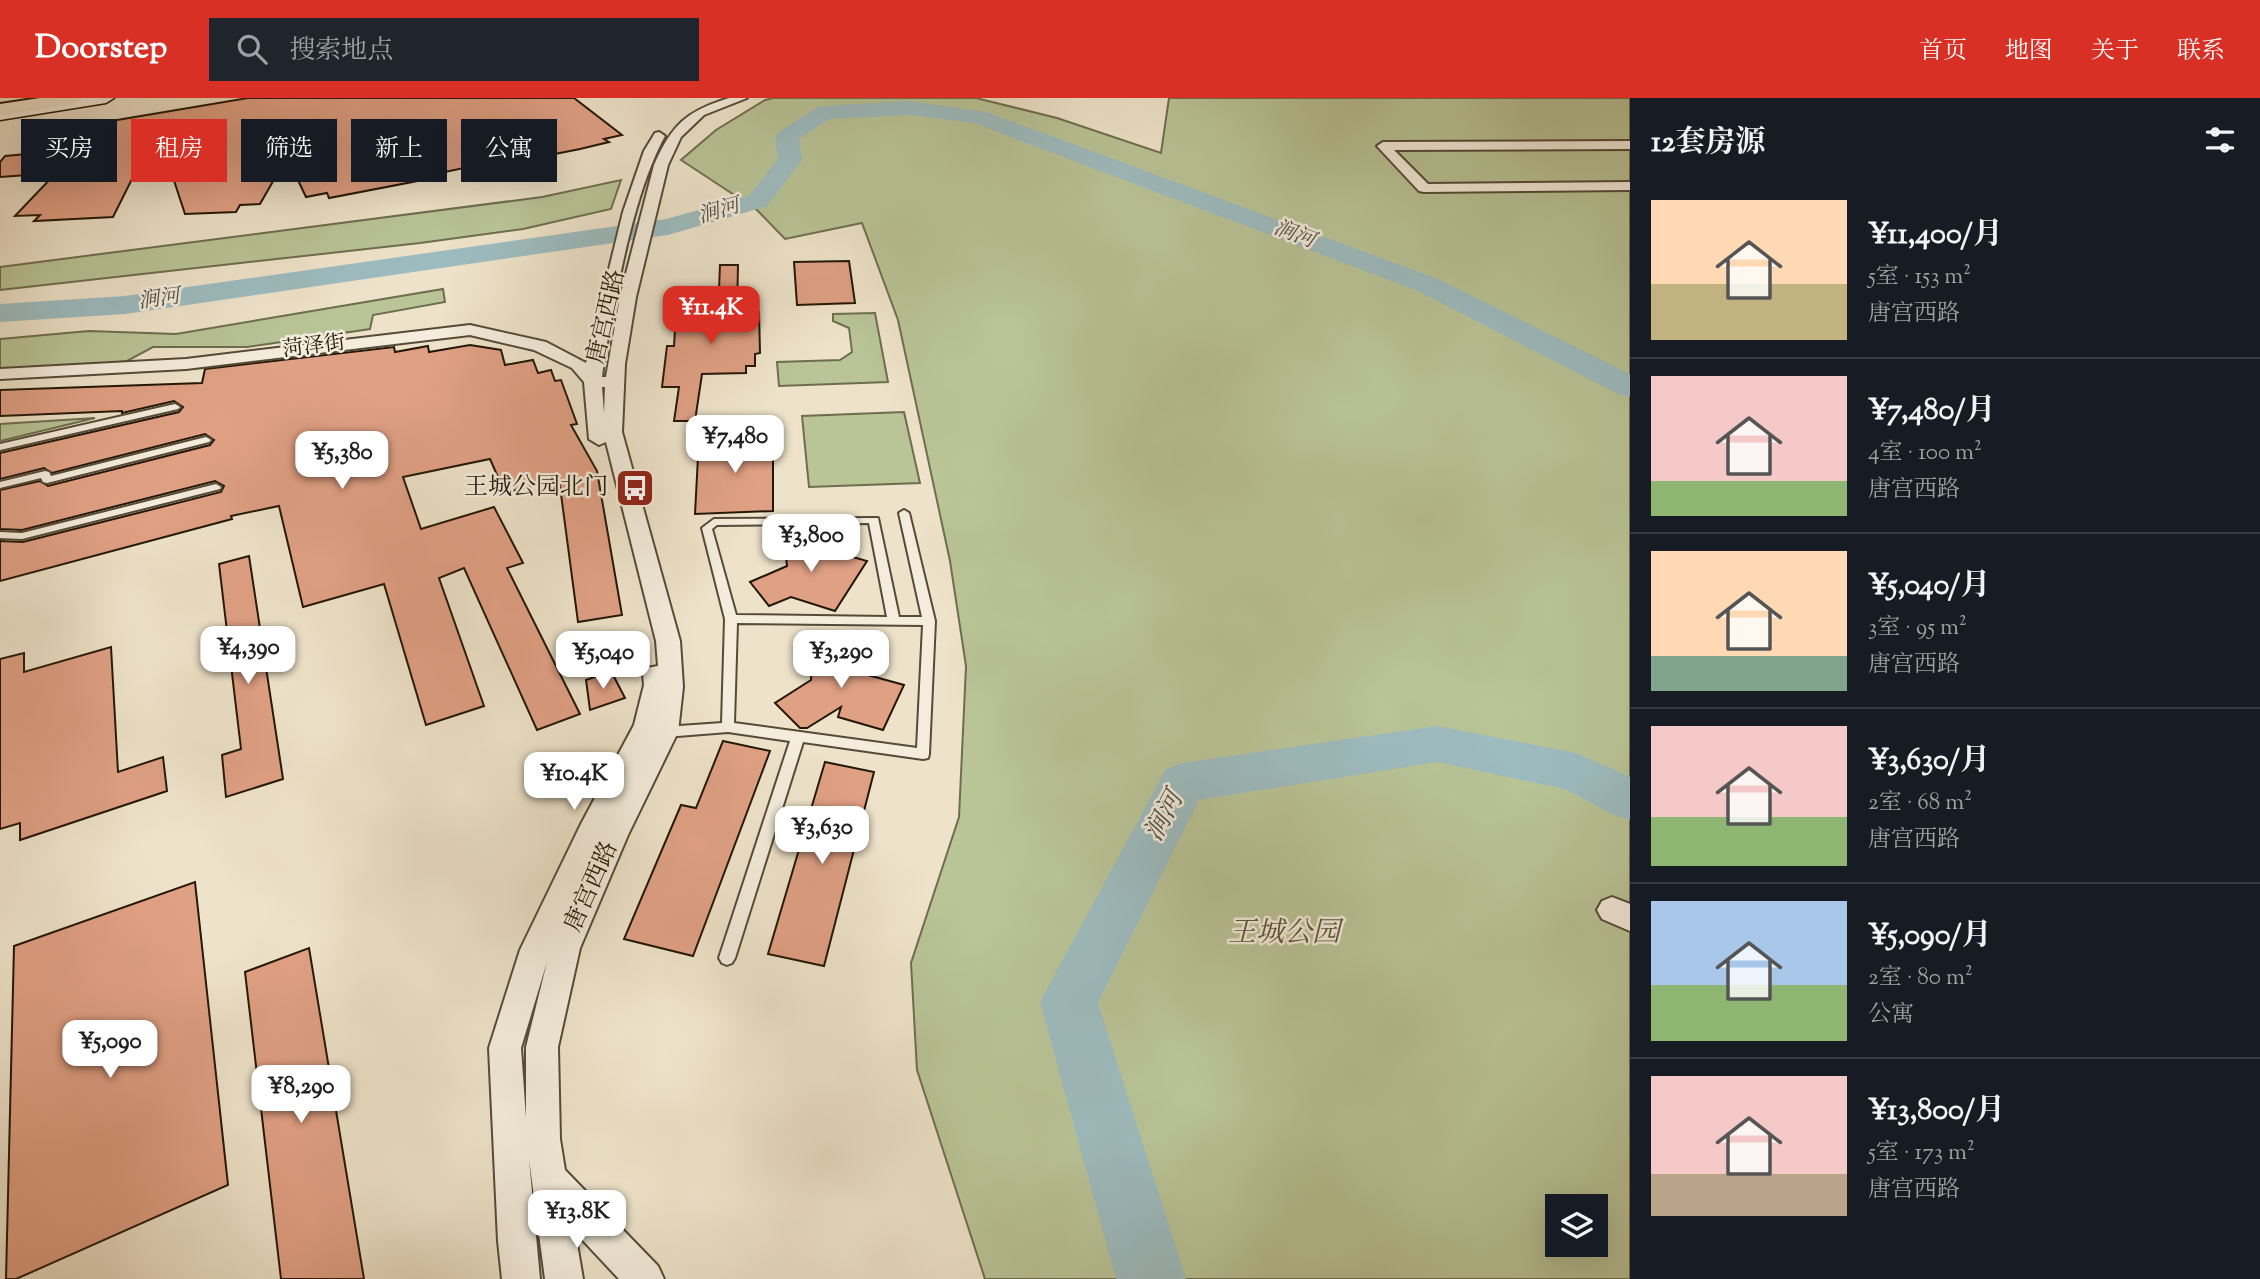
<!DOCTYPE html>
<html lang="zh">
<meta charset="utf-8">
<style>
:root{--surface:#171b24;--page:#20242c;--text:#f1f3f6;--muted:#9ea1a6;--line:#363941;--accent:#d93025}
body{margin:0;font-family:"Sorts Mill Goudy","Noto Serif SC",serif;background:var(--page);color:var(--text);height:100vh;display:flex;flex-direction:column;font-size:26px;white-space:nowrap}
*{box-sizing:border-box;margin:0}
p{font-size:23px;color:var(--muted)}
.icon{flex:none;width:38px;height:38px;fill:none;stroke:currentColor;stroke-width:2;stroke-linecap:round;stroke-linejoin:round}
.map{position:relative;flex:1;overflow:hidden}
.panel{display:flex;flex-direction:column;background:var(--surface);width:630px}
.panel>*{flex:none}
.banner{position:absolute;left:21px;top:21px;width:665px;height:63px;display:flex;gap:14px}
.buttons{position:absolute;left:1545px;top:1096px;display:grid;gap:14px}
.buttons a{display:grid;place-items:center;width:63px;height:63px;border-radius:0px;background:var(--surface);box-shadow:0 7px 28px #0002;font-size:35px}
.price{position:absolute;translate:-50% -60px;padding:0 16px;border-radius:14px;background:#fff;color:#222;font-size:23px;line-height:46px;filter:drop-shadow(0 2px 4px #0008)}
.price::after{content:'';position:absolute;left:50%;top:42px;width:21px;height:16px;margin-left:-10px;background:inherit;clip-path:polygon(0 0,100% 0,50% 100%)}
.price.on{background:var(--accent);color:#fff}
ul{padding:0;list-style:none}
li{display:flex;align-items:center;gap:21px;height:175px;padding:0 21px}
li+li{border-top:2px solid var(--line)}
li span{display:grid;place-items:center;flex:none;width:196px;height:140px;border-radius:0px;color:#555}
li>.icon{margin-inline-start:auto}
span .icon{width:84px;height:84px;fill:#fffc;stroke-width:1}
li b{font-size:30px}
h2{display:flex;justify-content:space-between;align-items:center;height:84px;padding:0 21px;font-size:30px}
.pill{padding:0 24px;border-radius:0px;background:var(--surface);box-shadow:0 7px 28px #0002;font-size:24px;line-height:63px}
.pill.on{background:var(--accent);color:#fff}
header{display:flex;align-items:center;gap:42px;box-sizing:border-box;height:98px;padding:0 35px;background:var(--accent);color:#fff}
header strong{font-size:33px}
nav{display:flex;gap:38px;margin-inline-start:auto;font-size:24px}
.search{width:490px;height:63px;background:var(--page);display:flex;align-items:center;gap:18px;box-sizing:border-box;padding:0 24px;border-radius:0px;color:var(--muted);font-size:26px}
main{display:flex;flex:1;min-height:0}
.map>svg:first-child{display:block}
.green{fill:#b9c497;stroke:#6e6e4f;stroke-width:2;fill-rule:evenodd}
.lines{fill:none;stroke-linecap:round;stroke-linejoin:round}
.river{fill:#9dbcc0;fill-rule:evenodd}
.building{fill:#e0a084;stroke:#231707;stroke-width:2}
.lane-casing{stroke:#564a38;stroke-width:4}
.street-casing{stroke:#564a38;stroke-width:4}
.secondary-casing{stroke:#231707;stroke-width:3}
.highway-casing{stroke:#231707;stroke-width:4}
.lane{fill:#f4eddd;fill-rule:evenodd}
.street{fill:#f4eddd;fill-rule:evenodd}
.secondary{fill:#f4eddd;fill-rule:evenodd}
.highway{fill:#eee3ca;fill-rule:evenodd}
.labels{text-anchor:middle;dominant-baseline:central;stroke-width:5;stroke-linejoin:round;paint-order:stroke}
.far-water-label{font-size:21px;font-style:italic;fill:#4e5148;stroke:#f4eddd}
.far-street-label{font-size:21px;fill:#231707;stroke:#f4eddd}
.street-label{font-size:24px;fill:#231707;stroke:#f4eddd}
.poi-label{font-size:24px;fill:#231707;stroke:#f4eddd;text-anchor:end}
.water-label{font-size:26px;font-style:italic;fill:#4e5148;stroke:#f4eddd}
.near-park-label{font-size:28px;font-style:italic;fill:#585439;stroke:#f4eddd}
</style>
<header>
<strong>Doorstep</strong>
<div class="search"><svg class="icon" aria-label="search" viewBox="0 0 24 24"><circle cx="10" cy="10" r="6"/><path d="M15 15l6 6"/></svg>搜索地点</div>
<nav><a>首页</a><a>地图</a><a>关于</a><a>联系</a></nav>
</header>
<main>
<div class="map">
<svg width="1630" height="1181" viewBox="0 0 1630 1181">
<rect width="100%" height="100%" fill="#eee3ca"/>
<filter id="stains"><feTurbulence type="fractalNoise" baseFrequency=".00286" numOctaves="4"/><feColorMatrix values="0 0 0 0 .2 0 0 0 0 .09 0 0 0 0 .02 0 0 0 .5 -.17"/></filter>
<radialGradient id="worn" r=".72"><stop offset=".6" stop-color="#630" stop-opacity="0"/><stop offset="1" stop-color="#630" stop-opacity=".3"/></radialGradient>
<!-- green -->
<g class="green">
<path d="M773,0H976L1057,20L1161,55L1169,0H1630V1181H985L917,972L911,865L959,719L966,568L950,463L898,222L862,125L785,141L757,112L681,62L716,32L765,2ZM1558,1108H1596V1146H1558Z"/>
<path d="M621,82L611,111L523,131L420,145L0,192V169L542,99Z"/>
<path d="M443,191L445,204L373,217L370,231L247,249H153L127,263L88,268L0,271V241L89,233L176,236Z"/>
<path d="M875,215L888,284L779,288L777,264L840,262L852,254L849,230L833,223V216Z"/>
<path d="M904,314L920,385L809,389L802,318Z"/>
<path d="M95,320L0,343V326Z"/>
</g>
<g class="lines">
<!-- river -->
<g class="river">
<path d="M910,3L986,14L1438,181L1630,276V299L1618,296L1418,193L974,25L910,17L829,21L799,41L802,62L767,108L668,137L125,216L0,224V206L125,198L666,121L749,98L778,61L775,39L779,34L816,10L824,8Z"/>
<path d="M1437,628L1576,655L1630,679V722L1612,716L1565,691L1437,664L1199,702L1098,905L1186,1181H1116L1040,904L1166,671L1183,665Z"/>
</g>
</g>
<!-- building -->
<g class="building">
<path d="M248,0H574L622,37L604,41L609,44L580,51L515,64L511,60L435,76L438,79L329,100L327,95L306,99L287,59L260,106L240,107L236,114L185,116L157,31L113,119L34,123L40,117L15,118L56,75L0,79V64L5,58L27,56L34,36Z"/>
<path d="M849,163L855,205L797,207L794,164Z"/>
<path d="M720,167H738L737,215L759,214L760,255L755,256V268H746V275L702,276L695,323H674L679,289H662L667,248H674L676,217L718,216Z"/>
<path d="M470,247L501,252L505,267L533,262L538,275L551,272L555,283L561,282L577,326L571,327L597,373L622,517L578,524L559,381L505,395L490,361L403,379L421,431L494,409L523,465L507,470L580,616L537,632L464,470L439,480L484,608L426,627L384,486L303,509L279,408L231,418L232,421L0,483V443L23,444L221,394L224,388L215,383L22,432L0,431V392L40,383L48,388L210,347L214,342L205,336L52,375L44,370L0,381V355L179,314L183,309L174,303L122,315V313L0,318V292L202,285L205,271L394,249L395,254L428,248L429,254Z"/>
<path d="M773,339V413L695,416L699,340Z"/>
<path d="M823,436L825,451L867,463L835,513L791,499L769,508L750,484L787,468L784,439Z"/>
<path d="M249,458L283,681L226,699L222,657L241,651L219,466Z"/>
<path d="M814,542L838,543V547L858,548L857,574L904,587L883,632L838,619L841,609L807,630H800L775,605L811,582Z"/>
<path d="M111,549L118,674L163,659L167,693L20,742V725L0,731V561L24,555V574Z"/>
<path d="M611,573L625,600L590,612L586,582Z"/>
<path d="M723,643L770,653L693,858L624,841L681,707L696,710Z"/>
<path d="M825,664L874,674L824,868L768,856Z"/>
<path d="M195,784L228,1087L16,1181H6L14,848Z"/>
<path d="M309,850L364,1181H281L245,874Z"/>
</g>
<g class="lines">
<!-- lane casing -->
<g class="lane-casing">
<g id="lane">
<path d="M175,306L180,309L178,311L0,352V346Z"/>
<path d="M206,339L211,342L209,344L47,385L43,384L41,380L0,390V384L45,373L49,374L51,378Z"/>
<path d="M216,386L221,389L220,391L22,441L0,440V434L22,435Z"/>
<path d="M904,412L909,415L935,523L929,656L928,660L923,661L803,644L735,860L732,865L727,867L722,865L719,860L790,643L728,634L665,639L661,637L659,634L661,631L665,629L722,625L725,521L702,430L714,421L878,420L899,519H922L899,415ZM869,425L887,519L736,517L712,431L717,427ZM737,525L923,527L917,650L734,625Z"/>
</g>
</g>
<!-- street casing -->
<g class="street-casing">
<g id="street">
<path d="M729,0H747L704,17L681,39L668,67L636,199L625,266L622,334L680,543L683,589L678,634L628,737L580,850L558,949L560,1041L565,1072L658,1168L664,1181H619L575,1134L583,1181H545L529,1061L540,1181H502L498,1143L489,950L520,852L581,726L634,627L644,587L643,576L646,570L658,568L656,543L606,344L599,347L589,341L584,284L572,270L534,252L470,237L186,271L0,281V271L186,261L470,227L546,244L586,265L623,114L644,53L655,35L659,34L665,38C633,96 616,195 604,262L602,279H606L620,199L654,67C672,26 687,13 729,0ZM602,289H605L604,315ZM547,864L526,949V1020L521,950Z"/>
<path d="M1630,43V51L1394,52L1428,86L1630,84V92L1424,94L1419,93L1377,48L1383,44Z"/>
<path d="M1612,799L1630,806V833L1602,821L1597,812L1602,803Z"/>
</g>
</g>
<!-- secondary casing -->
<g class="secondary-casing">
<path id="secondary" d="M74,0H114L106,5L0,22V12Z"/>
</g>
<!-- highway casing -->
<g class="highway-casing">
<path id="highway" d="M40,0H83L74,6L0,18V6Z"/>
</g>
<!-- lane -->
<use href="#lane" class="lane"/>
<!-- street -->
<use href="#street" class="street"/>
<!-- secondary -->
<use href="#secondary" class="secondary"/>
<!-- highway -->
<use href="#highway" class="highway"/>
</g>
<!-- icons -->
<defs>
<g id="bus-square" transform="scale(2.0125)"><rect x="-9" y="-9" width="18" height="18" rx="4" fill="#8f2418" stroke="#f4eddd"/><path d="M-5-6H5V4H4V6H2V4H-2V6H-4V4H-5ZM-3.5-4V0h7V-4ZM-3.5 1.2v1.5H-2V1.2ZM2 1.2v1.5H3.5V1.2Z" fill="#fff"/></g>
</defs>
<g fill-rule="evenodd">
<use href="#bus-square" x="635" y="390"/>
</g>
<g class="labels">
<!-- far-water labels -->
<g class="far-water-label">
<text transform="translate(719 114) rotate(-16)">涧河</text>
<text transform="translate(1294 137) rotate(21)">涧河</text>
<text transform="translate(159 202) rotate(-8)">涧河</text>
</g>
<!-- far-street labels -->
<g class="far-street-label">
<text transform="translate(314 249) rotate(-7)">菏泽街</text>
</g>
<!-- street labels -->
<g class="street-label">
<text transform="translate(607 219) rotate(-77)">唐宫西路</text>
<text transform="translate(592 789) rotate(-66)">唐宫西路</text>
</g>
<!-- poi labels -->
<g class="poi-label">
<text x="608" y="390">王城公园北门</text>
</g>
<!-- water labels -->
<g class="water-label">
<text transform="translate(1165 719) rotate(-62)">涧河</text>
</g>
<!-- near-park labels -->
<g class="near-park-label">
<text x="1284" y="836">王城公园</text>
</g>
</g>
<rect width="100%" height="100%" filter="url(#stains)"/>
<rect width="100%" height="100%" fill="url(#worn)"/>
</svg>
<div class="buttons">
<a><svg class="icon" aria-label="layers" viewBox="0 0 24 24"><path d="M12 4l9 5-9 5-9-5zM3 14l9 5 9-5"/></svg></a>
</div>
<b class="price on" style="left:711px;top:248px">¥11.4K</b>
<b class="price" style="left:735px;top:377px">¥7,480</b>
<b class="price" style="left:342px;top:393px">¥5,380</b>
<b class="price" style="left:811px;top:476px">¥3,800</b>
<b class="price" style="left:248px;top:588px">¥4,390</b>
<b class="price" style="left:841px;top:592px">¥3,290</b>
<b class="price" style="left:603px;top:593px">¥5,040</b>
<b class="price" style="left:574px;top:714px">¥10.4K</b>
<b class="price" style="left:822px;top:768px">¥3,630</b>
<b class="price" style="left:110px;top:982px">¥5,090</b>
<b class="price" style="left:301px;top:1027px">¥8,290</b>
<b class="price" style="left:577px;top:1152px">¥13.8K</b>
<div class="banner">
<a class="pill">买房</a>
<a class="pill on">租房</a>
<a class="pill">筛选</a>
<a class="pill">新上</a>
<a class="pill">公寓</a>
</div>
</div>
<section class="panel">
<h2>12套房源<svg class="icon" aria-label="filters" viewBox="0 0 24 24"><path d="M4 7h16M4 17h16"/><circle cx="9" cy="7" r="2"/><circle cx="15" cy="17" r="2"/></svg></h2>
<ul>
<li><span style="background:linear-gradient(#ffd9b3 60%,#c2b280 0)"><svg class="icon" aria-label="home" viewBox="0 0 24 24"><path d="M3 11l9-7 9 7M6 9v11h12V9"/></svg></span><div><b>¥11,400/月</b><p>5室 · 153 m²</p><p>唐宫西路</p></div></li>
<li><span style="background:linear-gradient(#f6c9c9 75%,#8fb573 0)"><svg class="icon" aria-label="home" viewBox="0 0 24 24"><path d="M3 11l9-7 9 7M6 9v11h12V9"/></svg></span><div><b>¥7,480/月</b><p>4室 · 100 m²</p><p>唐宫西路</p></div></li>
<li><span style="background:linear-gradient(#ffd9b3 75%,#7fa58c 0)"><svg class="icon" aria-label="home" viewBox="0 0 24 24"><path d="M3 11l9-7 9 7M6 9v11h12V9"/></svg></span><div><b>¥5,040/月</b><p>3室 · 95 m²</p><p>唐宫西路</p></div></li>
<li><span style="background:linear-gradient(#f6c9c9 65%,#8fb573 0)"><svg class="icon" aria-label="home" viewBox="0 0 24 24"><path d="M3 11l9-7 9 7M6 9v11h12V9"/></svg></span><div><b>¥3,630/月</b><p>2室 · 68 m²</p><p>唐宫西路</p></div></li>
<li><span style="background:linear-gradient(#a9c7e8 60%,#8fb573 0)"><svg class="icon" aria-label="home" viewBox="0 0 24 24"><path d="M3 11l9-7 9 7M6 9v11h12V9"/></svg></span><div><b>¥5,090/月</b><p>2室 · 80 m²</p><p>公寓</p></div></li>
<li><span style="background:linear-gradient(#f6c9c9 70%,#b9a48a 0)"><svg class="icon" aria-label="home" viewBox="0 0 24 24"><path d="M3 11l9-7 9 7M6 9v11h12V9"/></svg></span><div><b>¥13,800/月</b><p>5室 · 173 m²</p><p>唐宫西路</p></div></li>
</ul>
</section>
</main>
